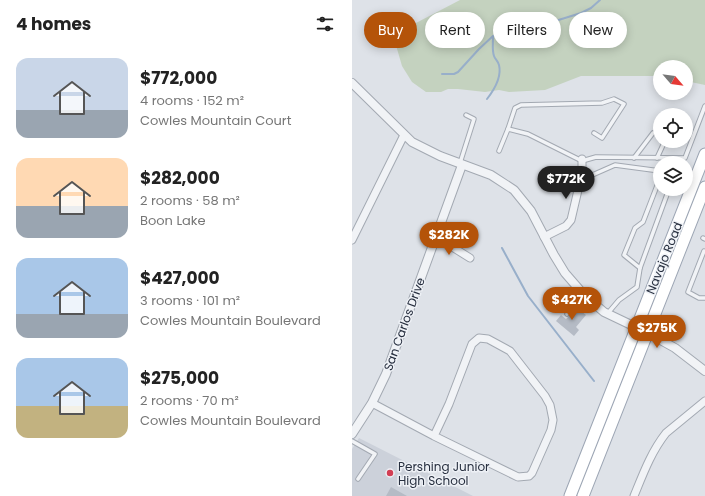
<!DOCTYPE html>
<meta charset="utf-8">
<style>
:root{--surface:#fff;--page:#f6f6f6;--text:#222;--muted:#767676;--accent:#b45309}
body{margin:0;font-family:Poppins,sans-serif;background:var(--page);color:var(--text);height:100vh;display:flex;flex-direction:column;font-size:15px;white-space:nowrap}
*{box-sizing:border-box;margin:0}
p{font-size:13px;color:var(--muted)}
.icon{flex:none;width:22px;height:22px;fill:none;stroke:currentColor;stroke-width:2;stroke-linecap:round;stroke-linejoin:round}
.map{position:relative;flex:1;overflow:hidden}
.side{display:flex;flex-direction:column;background:var(--surface);width:352px}
.side>*{flex:none}
.top-card{position:absolute;left:12px;top:12px;width:281px;height:36px;display:flex;gap:8px}
.needle{width:26px;rotate:118deg}
.tools{position:absolute;left:301px;top:60px;display:grid;gap:8px}
.tools a{display:grid;place-items:center;width:40px;height:40px;border-radius:50%;background:var(--surface);box-shadow:0 2px 10px #0003;font-size:20px}
.price{position:absolute;translate:-50% -34px;padding:0 9px;border-radius:14px;background:var(--accent);color:#fff;font-size:13px;line-height:26px;filter:drop-shadow(0 1px 2px #0008)}
.price::after{content:'';position:absolute;left:50%;top:24px;width:12px;height:9px;margin-left:-6px;background:inherit;clip-path:polygon(0 0,100% 0,50% 100%)}
.price.selected{background:#222;color:#fff}
ul{padding:0;list-style:none}
li{display:flex;align-items:center;gap:12px;height:100px;padding:0 16px}
li span{display:grid;place-items:center;flex:none;width:112px;height:80px;border-radius:12px;color:#555}
li>.icon{margin-inline-start:auto}
span .icon{width:48px;height:48px;fill:#fffc;stroke-width:1}
li b{font-size:17px}
h2{display:flex;justify-content:space-between;align-items:center;height:48px;padding:0 16px;font-size:17px}
.pill{padding:0 14px;border-radius:18px;background:var(--surface);box-shadow:0 2px 10px #0003;font-size:14px;line-height:36px}
.pill.selected{background:var(--accent);color:#fff}
main{display:flex;flex:1;min-height:0}
.map>svg:first-child{display:block}
.built{fill:#ccd1da}
.green{fill:#c4d2bf}
.lines{fill:none;stroke-linecap:round;stroke-linejoin:round}
.stream{stroke:#98afca;stroke-width:2}
.building{fill:#b5bbc5}
.service-casing{stroke:#a3a9b2;stroke-width:5.5}
.minor-casing{stroke:#a3a9b2;stroke-width:9}
.tertiary-casing{stroke:#a3a9b2;stroke-width:10}
.primary-casing{stroke:#9da6b4;stroke-width:13}
.service{stroke:#f1f3f6;stroke-width:3.5}
.minor{stroke:#f1f3f6;stroke-width:7}
.tertiary{stroke:#f1f3f6;stroke-width:8}
.primary{stroke:#fff;stroke-width:11}
.poi-dot{fill:#d23e53;stroke:#eef1f6;stroke-width:1.5}
.labels{text-anchor:middle;dominant-baseline:central;stroke-width:3;stroke-linejoin:round;paint-order:stroke}
.street-label{font-size:12px;fill:#272f3f;stroke:#eef1f6}
.poi-label{font-size:12px;fill:#272f3f;stroke:#eef1f6;text-anchor:start}
</style>
<main>
<section class="side">
<h2>4 homes<svg class="icon" aria-label="filters" viewBox="0 0 24 24"><path d="M4 7h16M4 17h16"/><circle cx="9" cy="7" r="2"/><circle cx="15" cy="17" r="2"/></svg></h2>
<ul>
<li><span style="background:linear-gradient(#c9d6e8 65%,#9aa5b1 0)"><svg class="icon" aria-label="home" viewBox="0 0 24 24"><path d="M3 11l9-7 9 7M6 9v11h12V9"/></svg></span><div><b>$772,000</b><p>4 rooms · 152 m²</p><p>Cowles Mountain Court</p></div></li>
<li><span style="background:linear-gradient(#ffd9b3 60%,#9aa5b1 0)"><svg class="icon" aria-label="home" viewBox="0 0 24 24"><path d="M3 11l9-7 9 7M6 9v11h12V9"/></svg></span><div><b>$282,000</b><p>2 rooms · 58 m²</p><p>Boon Lake</p></div></li>
<li><span style="background:linear-gradient(#a9c7e8 70%,#9aa5b1 0)"><svg class="icon" aria-label="home" viewBox="0 0 24 24"><path d="M3 11l9-7 9 7M6 9v11h12V9"/></svg></span><div><b>$427,000</b><p>3 rooms · 101 m²</p><p>Cowles Mountain Boulevard</p></div></li>
<li><span style="background:linear-gradient(#a9c7e8 60%,#c2b280 0)"><svg class="icon" aria-label="home" viewBox="0 0 24 24"><path d="M3 11l9-7 9 7M6 9v11h12V9"/></svg></span><div><b>$275,000</b><p>2 rooms · 70 m²</p><p>Cowles Mountain Boulevard</p></div></li>
</ul>
</section>
<div class="map">
<svg width="353" height="496" viewBox="0 0 353 496">
<rect width="100%" height="100%" fill="#dee2e8"/>
<!-- built -->
<path class="built" d="M7,438L121,496H0V449Z"/>
<!-- green -->
<path class="green" d="M108,0H353V85L334,81V67H308V76H229L193,90L157,92L147,90L133,92L106,89H96L89,92H74L60,82L50,66L41,35Z"/>
<g class="lines">
<!-- stream -->
<g class="stream">
<path d="M90,74H102L106,72L127,49L141,36L184,27L229,13L239,8L248,0"/>
<path d="M135,99C142,90 150,77 147,65C146,61 143,59 142,56C140,50 141,44 141,37"/>
<path d="M150,248L176,296L242,381"/>
</g>
</g>
<!-- building -->
<g class="building">
<path d="M225,308L234,315L224,327L227,330L222,336L204,321L209,315L214,319Z"/>
<path d="M39,487L55,496H34Z"/>
</g>
<g class="lines">
<!-- service casing -->
<g class="service-casing">
<g id="service">
<path d="M156,129L163,108L169,105L250,103L262,99L272,104L250,138L242,133"/>
<path d="M147,151L156,129L176,134L230,161L244,157L333,158L353,106"/>
<path d="M282,158L301,133"/>
<path d="M305,158L311,145"/>
<path d="M108,163L122,119L114,115"/>
<path d="M229,180L263,165L308,171"/>
<path d="M351,238L353,239"/>
<path d="M352,251L336,292L347,298H353"/>
<path d="M288,268L272,255L283,228L291,222L308,178"/>
<path d="M256,313L267,300L285,287L288,268L317,189"/>
<path d="M215,314L233,296"/>
<path d="M0,441L23,454L6,479"/>
</g>
</g>
<!-- minor casing -->
<g class="minor-casing">
<g id="minor">
<path d="M192,237L214,226L219,220L230,173V159"/>
<path d="M83,239L94,243L118,258"/>
<path d="M0,240L52,135"/>
<path d="M20,403L82,436L166,477L177,476L180,473L199,430L201,420L198,405L193,396L158,351L136,339L127,338L120,344L97,404L82,436"/>
<path d="M282,496C291,474 299,452 314,433L353,401"/>
</g>
</g>
<!-- tertiary casing -->
<g class="tertiary-casing">
<g id="tertiary">
<path d="M0,83L60,142L88,156L139,175L162,190L179,211L202,255L213,273L233,296L252,312L296,333L323,348L353,371"/>
<path d="M0,434L20,403L34,374L110,165"/>
</g>
</g>
<!-- primary casing -->
<g class="primary-casing">
<g id="primary">
<path d="M218,496L353,154"/>
<path d="M231,496L353,187"/>
</g>
</g>
<!-- service -->
<use href="#service" class="service"/>
<!-- minor -->
<use href="#minor" class="minor"/>
<!-- tertiary -->
<use href="#tertiary" class="tertiary"/>
<!-- primary -->
<use href="#primary" class="primary"/>
</g>
<!-- markers -->
<circle class="poi-dot" cx="38" cy="473" r="4"/>
<g class="labels">
<!-- street labels -->
<g class="street-label">
<text transform="translate(312 258) rotate(-68)">Navajo Road</text>
<text transform="translate(52 324) rotate(-70)">San Carlos Drive</text>
</g>
<!-- poi labels -->
<g class="poi-label">
<text x="46" y="466">Pershing Junior<tspan x="46" dy="14">High School</tspan></text>
</g>
</g>
</svg>
<div class="tools">
<a><svg class="needle" viewBox="-14 -14 28 28"><path d="M0-13l5 13h-10z" fill="#e53935"/><path d="M0 13l5-13h-10z" fill="#767676"/></svg></a>
<a><svg class="icon" aria-label="locate" viewBox="0 0 24 24"><circle cx="12" cy="12" r="6"/><path d="M12 2v4M12 18v4M2 12h4M18 12h4"/></svg></a>
<a><svg class="icon" aria-label="layers" viewBox="0 0 24 24"><path d="M12 4l9 5-9 5-9-5zM3 14l9 5 9-5"/></svg></a>
</div>
<b class="price selected" style="left:214px;top:200px">$772K</b>
<b class="price" style="left:97px;top:256px">$282K</b>
<b class="price" style="left:220px;top:321px">$427K</b>
<b class="price" style="left:305px;top:349px">$275K</b>
<div class="top-card">
<a class="pill selected">Buy</a>
<a class="pill">Rent</a>
<a class="pill">Filters</a>
<a class="pill">New</a>
</div>
</div>
</main>
